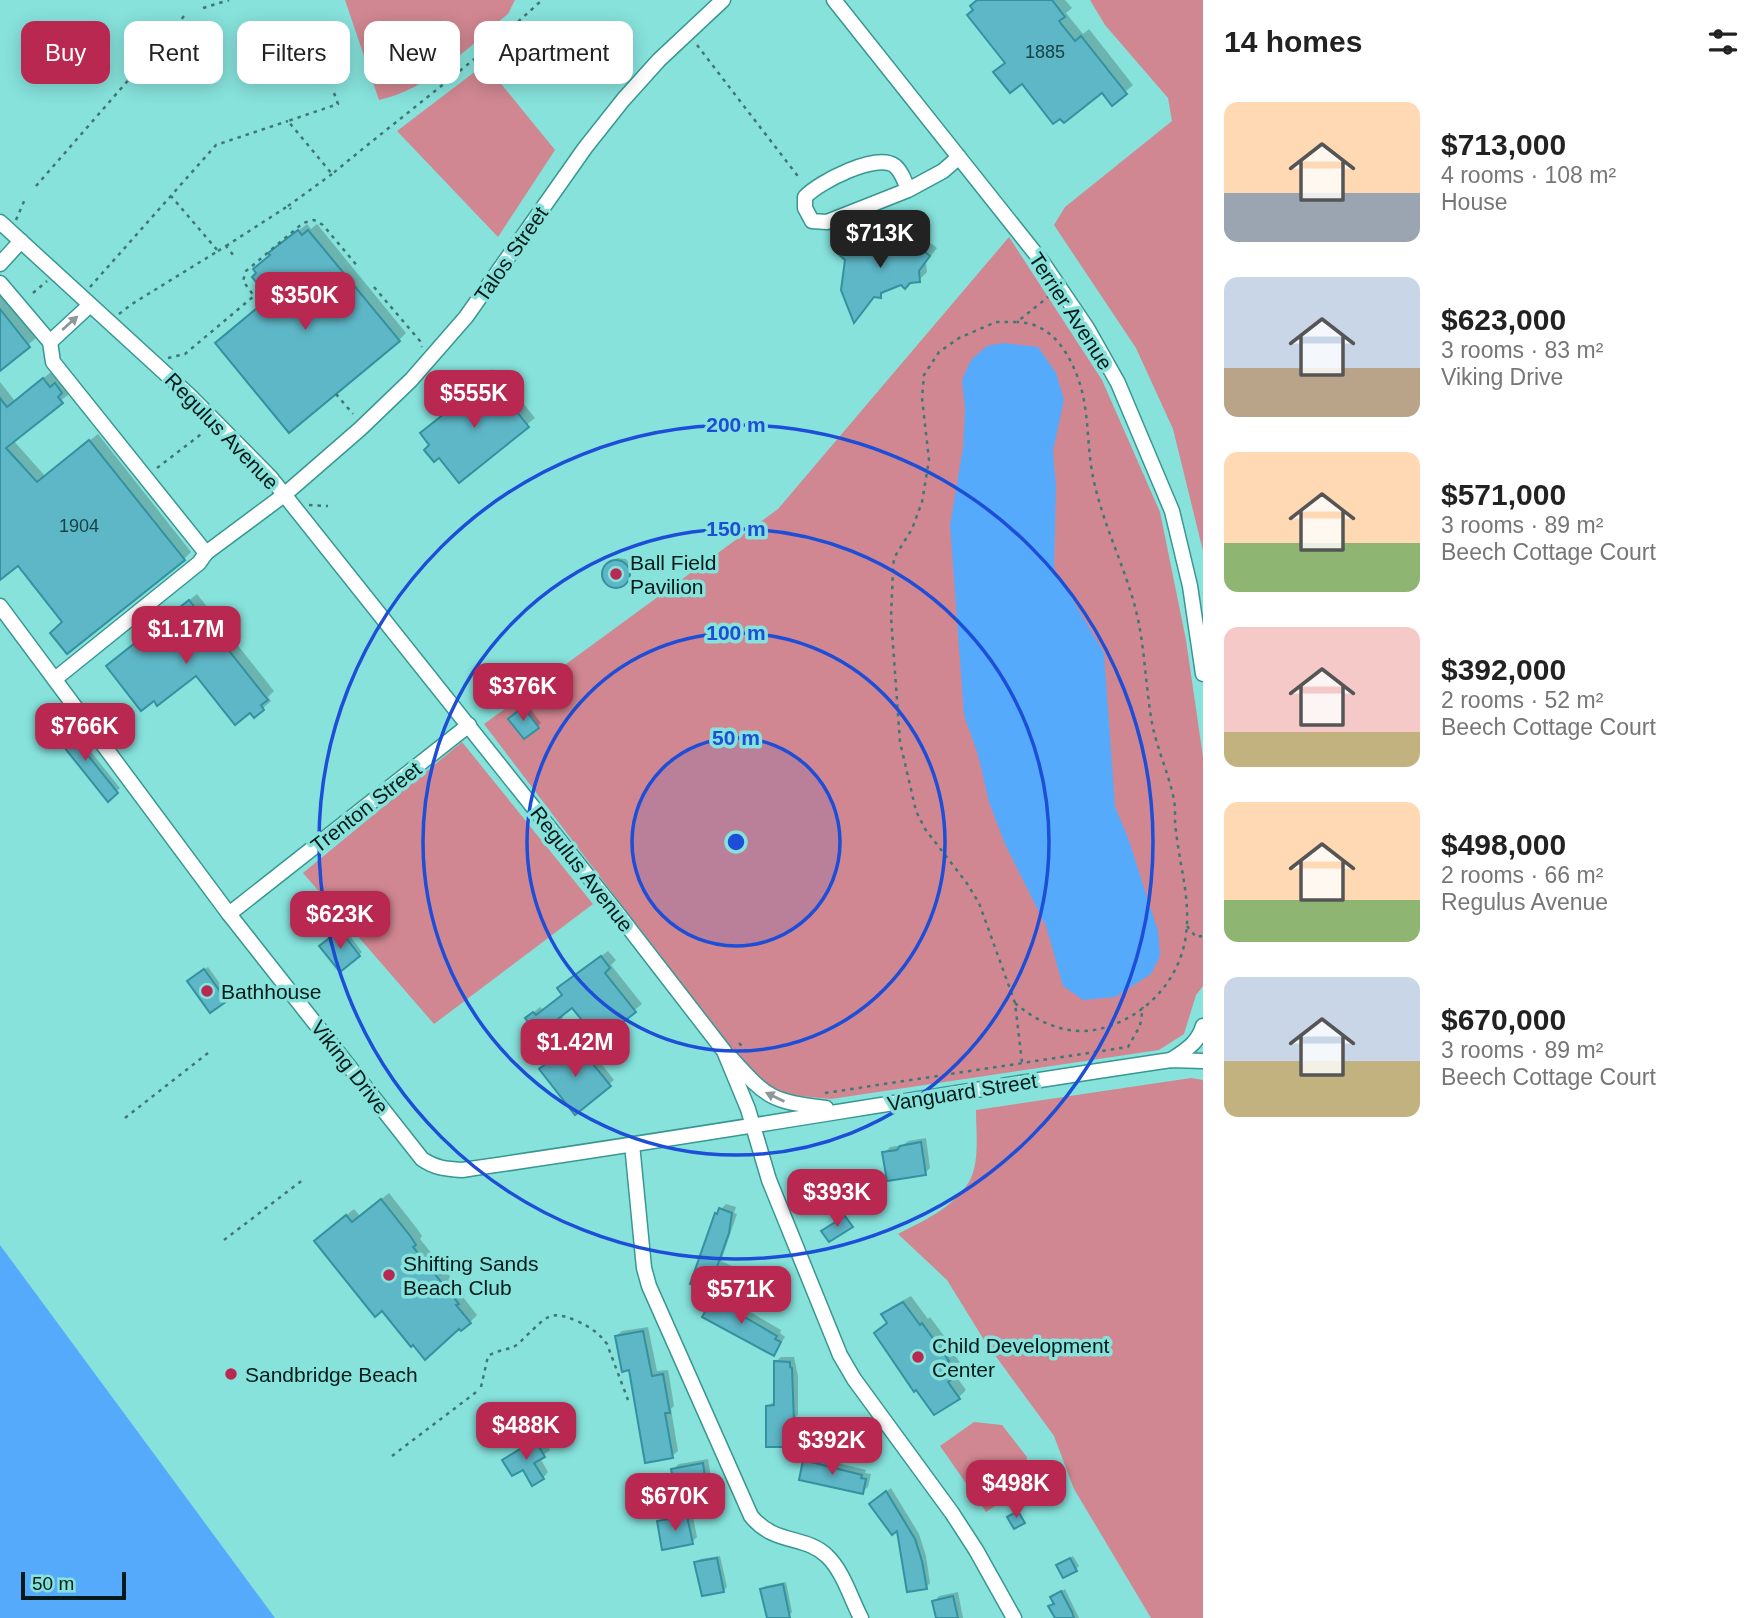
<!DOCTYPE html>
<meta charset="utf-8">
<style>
:root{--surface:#fff;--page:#f2f2f2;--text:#222;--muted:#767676;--accent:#b82851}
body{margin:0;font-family:Helvetica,sans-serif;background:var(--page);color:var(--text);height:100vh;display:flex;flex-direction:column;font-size:26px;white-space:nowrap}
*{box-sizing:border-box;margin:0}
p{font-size:23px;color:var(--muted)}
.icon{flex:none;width:38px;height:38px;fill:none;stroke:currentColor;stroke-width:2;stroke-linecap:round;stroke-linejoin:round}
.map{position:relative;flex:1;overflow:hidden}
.details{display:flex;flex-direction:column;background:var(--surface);width:560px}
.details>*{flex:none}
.hud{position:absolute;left:21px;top:21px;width:665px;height:63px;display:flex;gap:14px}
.scale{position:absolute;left:21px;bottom:18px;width:105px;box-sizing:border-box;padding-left:7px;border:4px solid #001b1a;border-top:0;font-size:19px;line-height:24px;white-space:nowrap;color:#001b1a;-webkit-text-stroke:5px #87e2dc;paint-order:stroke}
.price{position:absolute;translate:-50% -60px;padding:0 16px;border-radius:14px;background:var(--accent);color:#fff;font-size:23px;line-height:46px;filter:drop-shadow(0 2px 4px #0008)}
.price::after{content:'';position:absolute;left:50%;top:42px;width:21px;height:16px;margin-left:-10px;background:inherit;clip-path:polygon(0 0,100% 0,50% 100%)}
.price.on{background:#222;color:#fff}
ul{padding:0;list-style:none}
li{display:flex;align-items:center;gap:21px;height:175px;padding:0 21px}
li span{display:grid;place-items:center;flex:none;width:196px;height:140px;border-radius:14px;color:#555}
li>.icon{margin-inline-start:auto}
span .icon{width:84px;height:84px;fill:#fffc;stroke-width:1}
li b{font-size:30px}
h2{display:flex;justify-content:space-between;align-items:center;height:84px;padding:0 21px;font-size:30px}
.pill{padding:0 24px;border-radius:14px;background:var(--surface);box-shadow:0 4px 18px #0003;font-size:24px;line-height:63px}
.pill.on{background:var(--accent);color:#fff}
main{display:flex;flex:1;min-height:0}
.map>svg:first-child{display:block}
.green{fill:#d08791}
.water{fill:#56aafb}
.shadow{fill:#0003}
.building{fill:#5eb7c7;stroke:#3491a0;stroke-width:2}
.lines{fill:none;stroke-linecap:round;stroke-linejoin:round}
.minor-casing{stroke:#389791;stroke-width:17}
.path{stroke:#3f7774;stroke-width:2.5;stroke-dasharray:3.5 5;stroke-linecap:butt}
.minor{stroke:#fff;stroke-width:14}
.oneway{fill:#8c9898}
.ring{fill:none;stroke:#1d4ed8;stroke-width:3.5}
.poi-dot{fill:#b82851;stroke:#87e2dc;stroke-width:2.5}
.labels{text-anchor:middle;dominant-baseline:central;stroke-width:7;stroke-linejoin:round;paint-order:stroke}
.number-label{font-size:18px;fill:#184245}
.street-label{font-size:21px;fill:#001b1a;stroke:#87e2dc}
.poi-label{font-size:21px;fill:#001b1a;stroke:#87e2dc;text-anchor:start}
.centre{fill:#1d4ed8;stroke:#87e2dc;stroke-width:3.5}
.ring-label{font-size:21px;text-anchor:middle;font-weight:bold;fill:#1d4ed8;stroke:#87e2dc;stroke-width:7;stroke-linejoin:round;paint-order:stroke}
</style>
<main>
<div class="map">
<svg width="1203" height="1618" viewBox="0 0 1203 1618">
<rect width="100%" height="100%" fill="#87e2dc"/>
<!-- green -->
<g class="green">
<path d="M345,0H515L508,14C469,46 430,89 379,100Z"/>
<path d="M1090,0H1203V551L1173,429L1136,348L1054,225L1065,207L1172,121L1168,98L1105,25Z"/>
<path d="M485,64L555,150L498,237L397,131Z"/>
<path d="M1009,237L1102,380L1160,512L1186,640L1203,757V986L1196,995L1184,1034L1159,1050L831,1099L779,1094L746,1069L484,724L778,509Z"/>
<path d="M462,742L593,904L434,1024L303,873Z"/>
<path d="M1191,1078L1203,1080V1618H1151L1074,1489L1054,1436L984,1340L947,1280L898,1234C923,1221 953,1208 969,1182C980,1163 976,1132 976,1110Z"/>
<path d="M974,1422L1002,1425L1027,1457L1023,1487L986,1512L940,1446Z"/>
</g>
<!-- water -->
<g class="water">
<path d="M1004,343L1038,347L1056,373L1064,400L1053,451L1056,487L1054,568L1104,653L1115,807L1128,838L1158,931L1160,956L1151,974L1115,997L1083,1000L1063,986L1046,926L1005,844L989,802L978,755L964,715L950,525L963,448L965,410L962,380L971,360L987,346Z"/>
<path d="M0,1245L275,1618H0Z"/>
</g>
<!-- shadow -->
<g class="shadow">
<path d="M978,0H1065L1072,8L1066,13L1083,34L1089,29L1133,85L1112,103L1102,90L1022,82L1003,65L1006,62L975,10Z"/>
<path d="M913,220L912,229L937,248L926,262L927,272L919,280L901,283L887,289L880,296L839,253L846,246L862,240L870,246L890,238L891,234L899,226Z"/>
<path d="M307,224L311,229L317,224L406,333L399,340L271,297L270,253Z"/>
<path d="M0,293L36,338L0,368Z"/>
<path d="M492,369L495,373L497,371L535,418L459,480L474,390L479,380Z"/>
<path d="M51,372L58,381L63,377L69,384L64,388L69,394L13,440L45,476L98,434L191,552L184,559L64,622L18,564L0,577V382L15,401Z"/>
<path d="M617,558L626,559L632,566L631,575L620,586L610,585L604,578L605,568Z"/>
<path d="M197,594L274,691L268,697L271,701L254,716L197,673L154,699L116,659Z"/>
<path d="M527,705L541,723L525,737L514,716Z"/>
<path d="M67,722L120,788L108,799L57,729Z"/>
<path d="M344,928L362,952L359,955L325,943Z"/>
<path d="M608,951L616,960L611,965L642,1004L600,1039L573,1005L560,1015L563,1018L541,1037L527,1018L540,1007L543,1010L564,994L566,982Z"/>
<path d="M208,967L229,996L226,1000L192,978Z"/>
<path d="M577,1040L585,1051L589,1048L614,1080L609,1084L546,1064Z"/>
<path d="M926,1138L930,1168L925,1173L884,1153L890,1147L903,1145L908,1141Z"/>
<path d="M389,1193L418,1230L422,1236L420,1239L465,1295L463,1297L477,1315L470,1322L323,1234L354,1209L360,1216Z"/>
<path d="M726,1204L736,1207L734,1213L737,1214L721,1261L732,1266L729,1274L724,1280L714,1276L706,1288L716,1214Z"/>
<path d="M737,1291L744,1295L738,1305L781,1330L780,1333L785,1337L773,1354L704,1317L718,1296L729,1302Z"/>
<path d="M911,1296L928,1319L930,1317L956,1352L954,1354L963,1367L955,1375L966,1390L959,1397L876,1333L889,1322L883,1315L891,1307Z"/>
<path d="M648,1327L657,1371L668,1370L674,1406L671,1409L678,1451L672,1456L616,1336L622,1331Z"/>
<path d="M781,1357H794L798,1376V1414L790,1428L789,1440L784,1445L767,1406L775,1401V1362Z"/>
<path d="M541,1436L550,1450L540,1458L548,1472L543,1478L504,1460Z"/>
<path d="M810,1456L866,1470L865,1473L871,1474L868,1487L862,1492L805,1461Z"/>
<path d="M708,1459L714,1496L708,1501L673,1469L679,1464Z"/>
<path d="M891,1488L919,1534L926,1556L930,1583L926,1587L898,1528L875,1500Z"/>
<path d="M692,1512L697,1537L692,1542L659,1522L664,1517Z"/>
<path d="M720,1556L727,1587L724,1590L696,1562L700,1559Z"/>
<path d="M1073,1556L1079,1566L1076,1569L1058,1566Z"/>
<path d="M786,1582L792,1612L789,1616L769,1618L762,1589L765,1586Z"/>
<path d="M1065,1589L1079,1618H1057L1051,1607L1056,1594Z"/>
<path d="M958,1592L963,1618H938L934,1602L939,1596Z"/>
</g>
<!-- building -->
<g class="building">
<path d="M977,0H1052L1065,17L1059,21L1075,41L1081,36L1127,94L1112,106L1102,93L1064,123L1060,119L1053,124L1022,84L1010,93L993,72L1005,63L967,15L973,10L970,6Z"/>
<path d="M907,226L905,237L930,256L919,271L920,282L910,283L905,289L901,285L881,293V298L874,297L854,323L841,290L845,260L837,253L854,246L861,253L868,250L888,243L889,233Z"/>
<path d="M298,230L302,235L308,230L400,341L289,433L215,343L269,298L252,277L256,273L253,269L270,255L268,253Z"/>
<path d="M0,309L30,347L0,371Z"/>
<path d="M484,375L487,379L489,377L529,427L459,483L439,458L434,462L424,450L429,445L420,433L473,391L470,387Z"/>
<path d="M43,378L50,387L55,383L62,393L58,397L63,403L6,448L37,482L89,440L185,560L67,654L50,633L62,622L18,566L0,580V398L7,407Z"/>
<circle cx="616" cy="574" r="14"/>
<path d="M189,600L268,700L261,705L264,710L254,718L250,713L235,725L196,676L157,706L154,701L141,711L106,666Z"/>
<path d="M523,707L539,728L524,739L508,719Z"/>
<path d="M63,724L118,793L108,802L52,732Z"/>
<path d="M340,930L360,956L340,972L319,946Z"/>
<path d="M601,956L610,968L605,973L636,1012L599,1041L572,1008L554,1022L557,1026L541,1039L525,1018L533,1012L536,1015L562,995L557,988Z"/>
<path d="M204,969L227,1001L210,1013L187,981Z"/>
<path d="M571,1044L579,1054L583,1052L611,1086L575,1115L539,1069Z"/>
<path d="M921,1142L926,1175L887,1181L882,1152L897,1150L900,1146Z"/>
<path d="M381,1199L411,1237L416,1245L413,1247L459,1304L456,1305L471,1323L461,1331L459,1329L425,1360L413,1345L411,1347L382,1311L375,1317L314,1241L346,1215L352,1222Z"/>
<path d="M719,1208L732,1213L729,1233L717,1267L728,1271L724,1282L711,1277L707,1290L690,1284L715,1213L717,1214Z"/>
<path d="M845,1216L853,1227L829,1242L821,1231Z"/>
<path d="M730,1296L740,1301L734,1311L777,1336L775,1339L781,1342L774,1356L702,1317L711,1301L724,1308Z"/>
<path d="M903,1302L920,1325L922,1323L949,1361L947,1362L957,1376L948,1382L960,1399L934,1415L916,1390L914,1392L874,1333L887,1323L881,1314Z"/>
<path d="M643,1331L652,1376L663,1374L670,1413H665L673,1458L645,1463L629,1370L622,1372L615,1336Z"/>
<path d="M774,1361L790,1362V1367L792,1368L794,1422H789V1431L785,1432V1447H766V1406L774,1405Z"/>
<path d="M535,1440L545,1457L534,1463L544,1479L532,1486L523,1470L512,1476L502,1460Z"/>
<path d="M803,1460L862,1475L861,1478L866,1479L863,1494L799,1480Z"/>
<path d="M703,1463L709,1503L679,1508L671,1469Z"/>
<path d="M886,1491L915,1539L922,1561L927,1589L907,1592L897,1531L892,1535L869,1504Z"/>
<path d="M1018,1511L1025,1523L1014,1529L1007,1517Z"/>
<path d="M687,1516L693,1544L662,1550L657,1521Z"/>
<path d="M717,1558L724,1592L702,1596L694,1562Z"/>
<path d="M1070,1558L1077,1571L1063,1578L1056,1565Z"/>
<path d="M783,1584L790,1618H767L760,1589Z"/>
<path d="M1061,1591L1072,1612L1074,1618H1055L1048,1606L1054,1604L1050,1597Z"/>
<path d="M953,1596L958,1618H936L932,1601Z"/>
</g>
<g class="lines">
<!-- minor casing -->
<g class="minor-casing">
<g id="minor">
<path d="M834,0L1043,263L1087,328L1118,383L1172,511L1190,586L1203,674"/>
<path d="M908,190L827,222L812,221L805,208V197C819,182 877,152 895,166C902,172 905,182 908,190L943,171L959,157"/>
<path d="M0,222L190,396L271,478L615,910L724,1051L748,1109L769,1180L840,1355L854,1379L952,1513L976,1550L1014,1618"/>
<path d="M0,264L21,241"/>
<path d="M0,283L50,342L53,362L206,553L284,495L360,429L411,380L466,317L585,148L623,100L659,60L723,0"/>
<path d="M50,342L90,305"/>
<path d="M0,606L229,914L422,1159C435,1168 446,1169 462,1170C699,1136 934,1095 1171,1060L1203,1061"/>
<path d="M55,679L199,563L206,553"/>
<path d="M229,914L469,725"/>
<path d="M731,1058C768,1099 771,1101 826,1108"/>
<path d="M1171,1060C1186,1050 1198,1043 1203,1026"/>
<path d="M632,1144L644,1268L649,1286L751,1516C774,1545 806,1535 827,1556C843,1571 851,1599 861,1618"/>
</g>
</g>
<!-- path -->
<g class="path">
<path d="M203,8L229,0"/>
<path d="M165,38L185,15"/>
<path d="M697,45L800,179"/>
<path d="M334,93L338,104L288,121L332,174C402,116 475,62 542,0"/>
<path d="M36,186L152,53"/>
<path d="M288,206L332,174"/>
<path d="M16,220L25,199"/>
<path d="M226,246L288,206L291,209"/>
<path d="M218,251L226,246L234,256"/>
<path d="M90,287L216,145L288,121"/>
<path d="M374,287L420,341L422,347"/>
<path d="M33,293L47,281"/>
<path d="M119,314L132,304L218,251L171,196"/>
<path d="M168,358L185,354L254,296L243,281L246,271L303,223L314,220L323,225L359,268"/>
<path d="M336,394L353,414"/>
<path d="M157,468L204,432"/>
<path d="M309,505L328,506"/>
<path d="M1187,926L1196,937L1203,936"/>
<path d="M1015,1003C1043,1027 1077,1039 1112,1025C1149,1012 1178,979 1185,941C1192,903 1180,869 1176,831C1174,821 1176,810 1174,800C1169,774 1157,749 1152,723C1145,684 1145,642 1134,603C1122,561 1102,521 1093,477C1086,443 1090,406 1076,373C1065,346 1048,323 1017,322"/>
<path d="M739,1043L747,1052"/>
<path d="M1022,1062L1015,1003L979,903L966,882L925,829L916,811L900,742L891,617L893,570L894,558L912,529L922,502L929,460L922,398L924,375L939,352L959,338L996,322H1017L1048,297"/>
<path d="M825,1093L1128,1047L1140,1026L1143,1007"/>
<path d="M125,1118L208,1053"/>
<path d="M224,1240L304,1179"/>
<path d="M481,1387L488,1356C496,1351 505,1350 513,1347C518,1345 522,1340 526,1336C547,1317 549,1309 577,1321C590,1327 598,1332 607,1344L628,1400"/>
<path d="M392,1456L479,1390"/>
</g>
<!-- minor -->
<use href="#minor" class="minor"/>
</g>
<!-- one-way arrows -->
<defs><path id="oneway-solid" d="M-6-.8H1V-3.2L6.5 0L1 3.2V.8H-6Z" transform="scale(1.75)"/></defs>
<g class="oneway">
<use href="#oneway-solid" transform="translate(70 323) rotate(-42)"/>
<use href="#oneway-solid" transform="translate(775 1097) rotate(-154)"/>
</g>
<!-- distance rings -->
<circle cx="736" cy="842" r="104" fill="#1d4ed8" fill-opacity=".12"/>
<g class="ring">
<circle cx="736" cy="842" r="104"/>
<circle cx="736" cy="842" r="209"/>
<circle cx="736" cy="842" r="313"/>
<circle cx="736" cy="842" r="417"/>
</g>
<!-- markers -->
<g class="poi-dot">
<circle cx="616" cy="574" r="7"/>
<circle cx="207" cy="991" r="7"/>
<circle cx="389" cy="1275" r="7"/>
<circle cx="918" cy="1357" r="7"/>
<circle cx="231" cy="1374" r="7"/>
</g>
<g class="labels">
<!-- number labels -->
<g class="number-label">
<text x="1045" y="52">1885</text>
<text x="79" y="526">1904</text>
</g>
<!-- street labels -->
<g class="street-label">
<text transform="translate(511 254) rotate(-55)">Talos Street</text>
<text transform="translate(1071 311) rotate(57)">Terrier Avenue</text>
<text transform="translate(222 431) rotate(46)">Regulus Avenue</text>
<text transform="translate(366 807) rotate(-38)">Trenton Street</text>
<text transform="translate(582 869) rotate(52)">Regulus Avenue</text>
<text transform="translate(350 1067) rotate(52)">Viking Drive</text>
<text transform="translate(962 1092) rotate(-9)">Vanguard Street</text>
</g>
<!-- poi labels -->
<g class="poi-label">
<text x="630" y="562">Ball Field<tspan x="630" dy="24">Pavilion</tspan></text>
<text x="221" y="991">Bathhouse</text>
<text x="403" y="1263">Shifting Sands<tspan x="403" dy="24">Beach Club</tspan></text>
<text x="932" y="1345">Child Development<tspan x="932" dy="24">Center</tspan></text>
<text x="245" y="1374">Sandbridge Beach</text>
</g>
</g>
<circle cx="736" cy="842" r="10" class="centre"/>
<g class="ring-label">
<text x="736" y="432">200 m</text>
<text x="736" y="536">150 m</text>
<text x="736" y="640">100 m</text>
<text x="736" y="745">50 m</text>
</g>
</svg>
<div class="scale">50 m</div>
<b class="price on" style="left:880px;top:270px">$713K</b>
<b class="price" style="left:305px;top:332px">$350K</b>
<b class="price" style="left:474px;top:430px">$555K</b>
<b class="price" style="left:186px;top:666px">$1.17M</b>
<b class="price" style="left:523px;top:723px">$376K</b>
<b class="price" style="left:85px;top:763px">$766K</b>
<b class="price" style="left:340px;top:951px">$623K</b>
<b class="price" style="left:575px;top:1079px">$1.42M</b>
<b class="price" style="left:837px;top:1229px">$393K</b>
<b class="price" style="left:741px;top:1326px">$571K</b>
<b class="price" style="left:526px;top:1462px">$488K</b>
<b class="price" style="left:832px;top:1477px">$392K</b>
<b class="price" style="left:1016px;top:1520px">$498K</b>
<b class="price" style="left:675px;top:1533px">$670K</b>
<div class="hud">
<a class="pill on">Buy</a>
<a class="pill">Rent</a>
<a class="pill">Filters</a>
<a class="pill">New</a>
<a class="pill">Apartment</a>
</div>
</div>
<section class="details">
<h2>14 homes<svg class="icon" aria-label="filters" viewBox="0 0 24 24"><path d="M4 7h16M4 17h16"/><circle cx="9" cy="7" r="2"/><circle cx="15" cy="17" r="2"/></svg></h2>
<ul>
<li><span style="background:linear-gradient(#ffd9b3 65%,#9aa5b1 0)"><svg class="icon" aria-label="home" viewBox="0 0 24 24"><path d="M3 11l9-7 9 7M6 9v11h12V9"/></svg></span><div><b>$713,000</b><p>4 rooms · 108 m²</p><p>House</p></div></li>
<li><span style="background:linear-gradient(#c9d6e8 65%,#b9a48a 0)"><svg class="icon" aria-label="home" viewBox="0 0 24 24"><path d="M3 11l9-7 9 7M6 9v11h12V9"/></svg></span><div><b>$623,000</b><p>3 rooms · 83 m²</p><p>Viking Drive</p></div></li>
<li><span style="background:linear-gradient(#ffd9b3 65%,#8fb573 0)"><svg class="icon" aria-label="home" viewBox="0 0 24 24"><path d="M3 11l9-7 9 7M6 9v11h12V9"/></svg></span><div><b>$571,000</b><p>3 rooms · 89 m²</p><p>Beech Cottage Court</p></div></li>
<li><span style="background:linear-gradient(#f6c9c9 75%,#c2b280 0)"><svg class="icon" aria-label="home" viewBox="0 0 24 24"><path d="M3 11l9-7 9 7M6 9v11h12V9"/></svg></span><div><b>$392,000</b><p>2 rooms · 52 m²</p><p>Beech Cottage Court</p></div></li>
<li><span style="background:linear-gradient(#ffd9b3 70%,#8fb573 0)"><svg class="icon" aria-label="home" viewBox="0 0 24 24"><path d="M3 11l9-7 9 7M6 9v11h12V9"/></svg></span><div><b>$498,000</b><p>2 rooms · 66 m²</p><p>Regulus Avenue</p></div></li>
<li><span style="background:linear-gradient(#c9d6e8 60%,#c2b280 0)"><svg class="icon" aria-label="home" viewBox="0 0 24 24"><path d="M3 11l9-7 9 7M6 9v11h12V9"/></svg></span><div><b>$670,000</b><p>3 rooms · 89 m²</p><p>Beech Cottage Court</p></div></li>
</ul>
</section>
</main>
